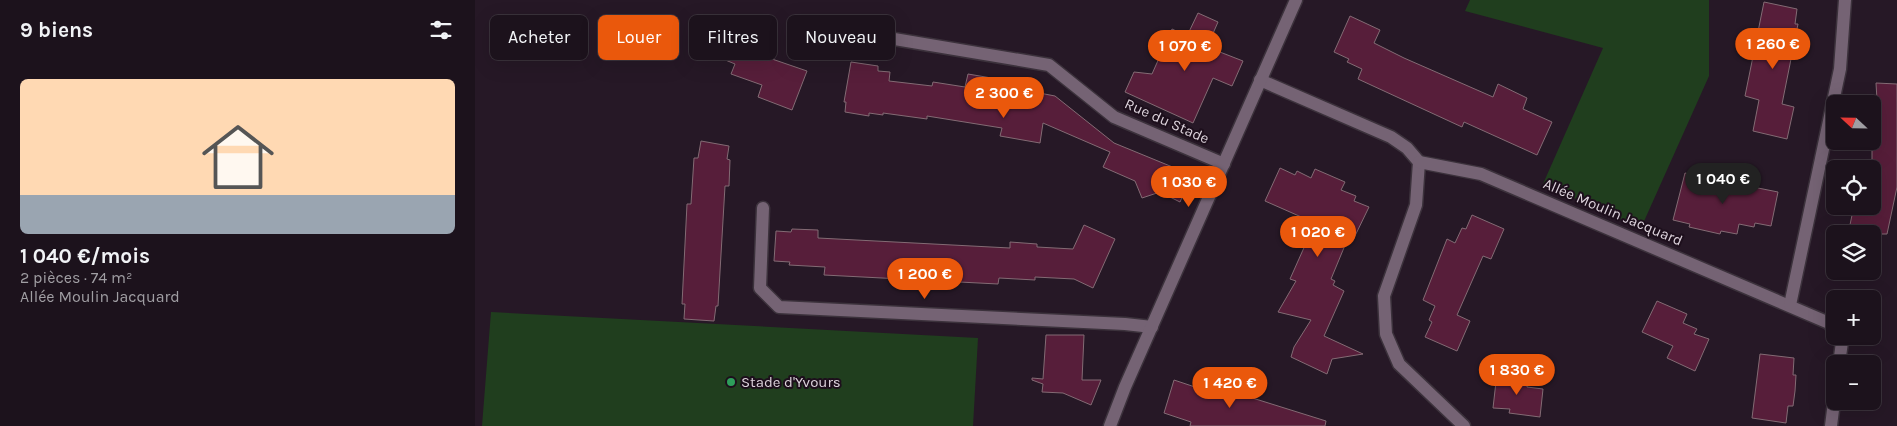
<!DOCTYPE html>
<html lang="fr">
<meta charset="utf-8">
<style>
:root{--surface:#1c121c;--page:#292029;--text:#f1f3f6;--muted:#a09ea3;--line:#3a323b;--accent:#ea580c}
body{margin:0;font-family:Karla,sans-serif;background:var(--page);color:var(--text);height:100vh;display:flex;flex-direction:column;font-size:19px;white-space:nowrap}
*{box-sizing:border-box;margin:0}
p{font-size:16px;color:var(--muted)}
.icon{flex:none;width:28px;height:28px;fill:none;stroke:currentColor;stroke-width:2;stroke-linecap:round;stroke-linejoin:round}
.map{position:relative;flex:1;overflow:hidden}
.sheet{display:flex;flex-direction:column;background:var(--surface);width:475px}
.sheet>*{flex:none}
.hud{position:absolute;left:15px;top:15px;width:475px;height:45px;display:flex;gap:10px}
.needle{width:32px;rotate:292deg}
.tools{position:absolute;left:1351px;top:95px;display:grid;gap:10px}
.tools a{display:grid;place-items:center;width:55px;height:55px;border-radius:8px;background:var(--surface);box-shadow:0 5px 20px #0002,0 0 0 1px var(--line);font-size:25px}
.price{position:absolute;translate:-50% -42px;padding:0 11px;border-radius:18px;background:var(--accent);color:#fff;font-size:16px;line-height:32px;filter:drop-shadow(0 1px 2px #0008)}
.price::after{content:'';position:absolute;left:50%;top:30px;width:15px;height:11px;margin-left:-8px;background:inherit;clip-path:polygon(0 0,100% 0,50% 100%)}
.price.selected{background:#222;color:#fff}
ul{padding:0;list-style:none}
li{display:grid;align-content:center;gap:10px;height:265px;padding:0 20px}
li+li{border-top:1px solid var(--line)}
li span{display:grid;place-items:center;height:155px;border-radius:8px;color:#555}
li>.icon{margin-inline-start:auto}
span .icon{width:90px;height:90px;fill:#fffc;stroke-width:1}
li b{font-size:21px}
h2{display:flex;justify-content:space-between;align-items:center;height:60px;padding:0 20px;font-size:21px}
.pill{padding:0 18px;border-radius:8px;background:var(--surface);box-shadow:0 5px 20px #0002,0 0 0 1px var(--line);font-size:18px;line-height:45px}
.pill.selected{background:var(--accent);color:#fff}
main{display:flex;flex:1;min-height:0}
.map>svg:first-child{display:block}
.green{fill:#203e1e}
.building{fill:#571e3a;stroke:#836b74}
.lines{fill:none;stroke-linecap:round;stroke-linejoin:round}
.minor-casing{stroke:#3c323c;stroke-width:15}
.minor{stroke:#756374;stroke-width:12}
.leisure-dot{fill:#2e9e5b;stroke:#1d0f1c;stroke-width:2}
.labels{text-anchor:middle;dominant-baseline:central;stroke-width:4;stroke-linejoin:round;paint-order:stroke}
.street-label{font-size:15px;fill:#ddd3dc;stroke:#1d0f1c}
.poi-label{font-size:15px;fill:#ddd3dc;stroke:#1d0f1c;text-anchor:start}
</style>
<main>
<section class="sheet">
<h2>9 biens<svg class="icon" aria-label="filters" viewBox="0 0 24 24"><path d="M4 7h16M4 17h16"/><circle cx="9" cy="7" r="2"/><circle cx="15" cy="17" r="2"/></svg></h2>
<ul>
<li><span style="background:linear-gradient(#ffd9b3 75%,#9aa5b1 0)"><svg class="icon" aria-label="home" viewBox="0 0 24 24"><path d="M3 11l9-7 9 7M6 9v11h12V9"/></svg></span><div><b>1 040 €/mois</b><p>2 pièces · 74 m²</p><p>Allée Moulin Jacquard</p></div></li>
</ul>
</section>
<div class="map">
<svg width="1422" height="426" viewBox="0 0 1422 426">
<rect width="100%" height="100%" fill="#261826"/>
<!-- green -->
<g class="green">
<path d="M995,0H1234V76L1166,228L1068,184L1128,48L990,11Z"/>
<path d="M16,312L503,338L498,426H7Z"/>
</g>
<!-- building -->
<g class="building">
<path d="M1289,2L1322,9L1320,24H1323L1307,104L1319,107L1312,139L1278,131L1284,100L1270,96Z"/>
<path d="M723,13L743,22L732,47L768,61L757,86L738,78L718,123L650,92L659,72L677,74L697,29L712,36Z"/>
<path d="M875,16L905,30L899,43L929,58L1018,97L1023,84L1052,98L1048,109L1077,122L1062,155L989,122L987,127L883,79L887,69L872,62L874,59L859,52Z"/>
<path d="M259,32L289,44L287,50L299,54L297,59L332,71L317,110L283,97L287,85L256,74L260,64L248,59Z"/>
<path d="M376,62L403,66V71L415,72L414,81L457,86L458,82L490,87L493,74L534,81L533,87L580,96L639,143L717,175L705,202L685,192L667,198L660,181L628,167L635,152L568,123L565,143L525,136L527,128L452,116V119L408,113V115L394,113V116L370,112L371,102H369Z"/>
<path d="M1401,83L1422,84V187L1412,234H1373L1379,206H1398V169H1390L1391,162L1397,164V99L1402,100Z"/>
<path d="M226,141L254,146L252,159L255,160L254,186H250L243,306H241L239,321L209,319L210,304H207L212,204H216L219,158H223Z"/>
<path d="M805,168L820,175L822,171L836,178L840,169L870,182L866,190L881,196L879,201L894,207L878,240L873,238L856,279L860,281L858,285L869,291L849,336L888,354L857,359L852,374L816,357L819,347L836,320L803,312L821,281L815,279L840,223L790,201Z"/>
<path d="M1210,173L1272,188L1273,186L1303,192L1296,226L1280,223L1279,227L1264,224L1262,234L1246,231L1245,234L1214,227L1215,224L1198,220Z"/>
<path d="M997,215L1029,229L1016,259L1008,256L982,315L995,321L982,351L950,337L957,322L954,320L960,306L948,300L972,239L980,243L987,228L991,229Z"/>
<path d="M609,225L640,239L618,288L599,279L560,277V280L524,278L523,284L349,275L350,267L314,265L315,262L299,261L301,231L316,232L317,229L343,230V238L535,248V242L562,244V247L598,249Z"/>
<path d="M1182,301L1212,314L1208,323L1222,329L1219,334L1234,339L1220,371L1192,358L1198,346L1167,332Z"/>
<path d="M571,335H609L607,380H626L616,405L588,393L567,392L568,384L557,380V378L568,379Z"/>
<path d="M1285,354L1319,358L1318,375H1321L1320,391L1318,406H1313L1311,423L1277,418Z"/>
<path d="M1022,373L1053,377L1052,387L1068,389L1065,417L1034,413L1035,409L1018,408Z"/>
<path d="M699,380L726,389L728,385L771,398V396L851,421L850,426H715L716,422L689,413Z"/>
</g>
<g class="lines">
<!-- minor casing -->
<g class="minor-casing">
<g id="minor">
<path d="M342,26L574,65L639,117L749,164"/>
<path d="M785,80L916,137L932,148L944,162L941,205L909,296L911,334L924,364L989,426"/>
<path d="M944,162L1006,174L1354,323L1360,332"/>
<path d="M288,208L285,288L304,307L650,324L677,327"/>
<path d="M1315,305L1365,69L1370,0"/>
<path d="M1363,336L1367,342L1364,364"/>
<path d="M635,426L650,387L821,0"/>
<path d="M1356,426L1360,394"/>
</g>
</g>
<!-- minor -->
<use href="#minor" class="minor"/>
</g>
<!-- markers -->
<circle class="leisure-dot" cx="256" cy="382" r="5"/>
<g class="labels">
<!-- street labels -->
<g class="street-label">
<text transform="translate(692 121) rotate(24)">Rue du Stade</text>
<text transform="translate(1138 212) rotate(23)">Allée Moulin Jacquard</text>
</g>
<!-- poi labels -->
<g class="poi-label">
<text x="266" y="382">Stade d'Yvours</text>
</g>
</g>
</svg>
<div class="tools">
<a><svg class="needle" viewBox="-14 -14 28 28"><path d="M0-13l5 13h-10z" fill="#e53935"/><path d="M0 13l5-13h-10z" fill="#a09ea3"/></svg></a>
<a><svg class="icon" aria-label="locate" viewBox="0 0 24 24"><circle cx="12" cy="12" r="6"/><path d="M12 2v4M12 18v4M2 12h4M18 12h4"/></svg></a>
<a><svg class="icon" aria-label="layers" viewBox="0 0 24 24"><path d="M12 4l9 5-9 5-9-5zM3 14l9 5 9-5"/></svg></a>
<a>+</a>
<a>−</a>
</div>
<b class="price" style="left:1298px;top:70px">1 260 €</b>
<b class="price" style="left:710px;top:72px">1 070 €</b>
<b class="price" style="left:529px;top:119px">2 300 €</b>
<b class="price selected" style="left:1248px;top:205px">1 040 €</b>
<b class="price" style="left:714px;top:208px">1 030 €</b>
<b class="price" style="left:843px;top:258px">1 020 €</b>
<b class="price" style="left:450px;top:300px">1 200 €</b>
<b class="price" style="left:1042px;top:396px">1 830 €</b>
<b class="price" style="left:755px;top:409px">1 420 €</b>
<div class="hud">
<a class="pill">Acheter</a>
<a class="pill selected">Louer</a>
<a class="pill">Filtres</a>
<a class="pill">Nouveau</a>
</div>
</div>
</main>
